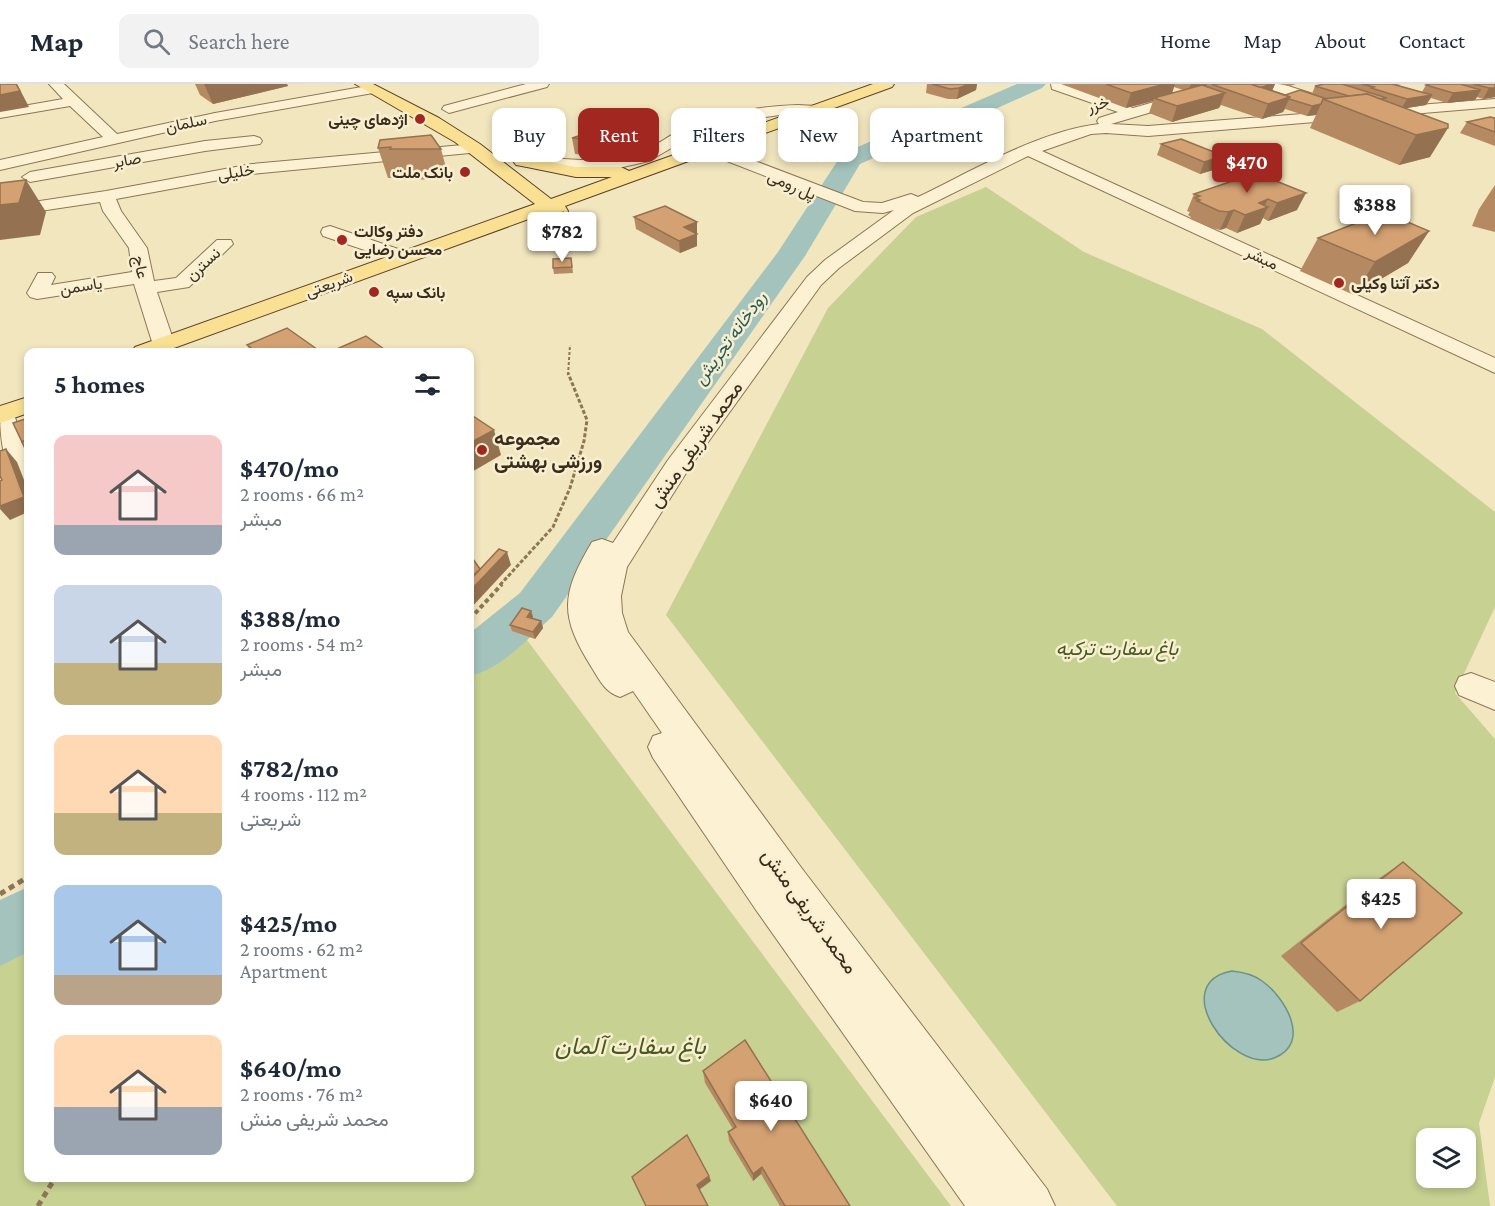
<!DOCTYPE html>
<meta charset="utf-8">
<style>
:root{--surface:#fff;--page:#f2f2f3;--text:#1f2937;--muted:#747a83;--line:#e0e1e3;--accent:#a12720}
body{margin:0;font-family:"Crimson Pro",Vazirmatn,serif;background:var(--page);color:var(--text);height:100vh;display:flex;flex-direction:column;font-size:22px;white-space:nowrap}
*{box-sizing:border-box;margin:0}
p{font-size:20px;color:var(--muted)}
.icon{flex:none;width:33px;height:33px;fill:none;stroke:currentColor;stroke-width:2;stroke-linecap:round;stroke-linejoin:round}
.map{position:relative;flex:1;overflow:hidden}
.side{position:absolute;left:24px;top:264px;width:450px;height:834px;display:flex;flex-direction:column;background:var(--surface);border-radius:12px;box-shadow:0 3px 9px #0003}
.side>*{flex:none}
.banner{position:absolute;left:492px;top:24px;width:570px;height:54px;display:flex;gap:12px}
.controls{position:absolute;left:1416px;top:1044px;display:grid;gap:12px}
.controls a{display:grid;place-items:center;width:60px;height:60px;border-radius:12px;background:var(--surface);box-shadow:0 3px 9px #0003;font-size:30px}
.price{position:absolute;translate:-50% -51px;padding:0 14px;border-radius:6px;background:#fff;color:#222;font-size:20px;line-height:39px;filter:drop-shadow(0 2px 3px #0008)}
.price::after{content:'';position:absolute;left:50%;top:36px;width:18px;height:14px;margin-left:-9px;background:inherit;clip-path:polygon(0 0,100% 0,50% 100%)}
.price.active{background:var(--accent);color:#fff}
ul{padding:0;list-style:none}
li{display:flex;align-items:center;gap:18px;height:150px;padding:0 30px}
li span{display:grid;place-items:center;flex:none;width:168px;height:120px;border-radius:12px;color:#555}
li>.icon{margin-inline-start:auto}
span .icon{width:72px;height:72px;fill:#fffc;stroke-width:1}
li b{font-size:26px}
h2{display:flex;justify-content:space-between;align-items:center;height:72px;padding:0 30px;font-size:26px}
.pill{padding:0 21px;border-radius:12px;background:var(--surface);box-shadow:0 3px 9px #0003;font-size:21px;line-height:54px}
.pill.active{background:var(--accent);color:#fff}
header{display:flex;align-items:center;gap:36px;box-sizing:border-box;height:84px;padding:0 30px;background:var(--surface);border-bottom:2px solid var(--line)}
header strong{font-size:28px}
nav{display:flex;gap:33px;margin-inline-start:auto;font-size:21px}
.search{width:420px;height:54px;background:var(--page);display:flex;align-items:center;gap:15px;box-sizing:border-box;padding:0 21px;border-radius:12px;color:var(--muted);font-size:22px}
.map>svg:first-child{display:block}
.green{fill:#c6d192;fill-rule:evenodd}
.water{fill:#a3c3bc;stroke:#69928b;stroke-width:1.5}
.lines{fill:none;stroke-linecap:round;stroke-linejoin:round}
.river{fill:#a3c3bc;fill-rule:evenodd}
.minor-casing{stroke:#8c7656;stroke-width:2}
.major-casing{stroke:#5a432b;stroke-width:2}
.path-far3{stroke:#8c7656;stroke-width:2;stroke-dasharray:3 2;stroke-linecap:butt}
.path-far2{stroke:#8c7656;stroke-width:3;stroke-dasharray:4 2;stroke-linecap:butt}
.path-far1{stroke:#8c7656;stroke-width:4;stroke-dasharray:4.5 3;stroke-linecap:butt}
.path{stroke:#8c7656;stroke-width:5;stroke-dasharray:6 4.5;stroke-linecap:butt}
.minor{fill:#fcf2d3;fill-rule:evenodd}
.major{fill:#f9e093;fill-rule:evenodd}
.wall{fill:#b58a62;fill-rule:evenodd}
.shaded-wall{fill:#947150}
.building{fill:#d3a172;stroke:#947150;stroke-width:1.5}
.poi-dot{fill:#a12720;stroke:#f8efd0;stroke-width:2}
.labels{text-anchor:middle;dominant-baseline:central;stroke-width:5;stroke-linejoin:round;paint-order:stroke}
.far-street-label{font-size:16px;fill:#3a2d1c;stroke:#f8efd0}
.far-poi-label{font-size:16px;font-weight:bold;fill:#3a2d1c;stroke:#f8efd0;text-anchor:start}
.far-water-label{font-size:18px;font-style:italic;fill:#295c5c;stroke:#f8efd0}
.poi-label{font-size:20px;font-weight:bold;fill:#3a2d1c;stroke:#f8efd0;text-anchor:start}
.street-label{font-size:20px;fill:#3a2d1c;stroke:#f8efd0}
.park-label{font-size:20px;font-style:italic;fill:#475920;stroke:#f8efd0}
.near-park-label{font-size:24px;font-style:italic;fill:#475920;stroke:#f8efd0}
</style>
<header>
<strong>Map</strong>
<div class="search"><svg class="icon" aria-label="search" viewBox="0 0 24 24"><circle cx="10" cy="10" r="6"/><path d="M15 15l6 6"/></svg>Search here</div>
<nav><a>Home</a><a>Map</a><a>About</a><a>Contact</a></nav>
</header>
<div class="map">
<svg width="1495" height="1122" viewBox="0 0 1495 1122">
<rect width="100%" height="100%" fill="#f2e6bf"/>
<!-- green -->
<g class="green">
<path d="M986,103L1084,168L1262,245L1495,428V523L1455,609L1495,655V993L1479,1039L1490,1122H1117L666,531L828,224L916,133ZM1426,1054H1466V1094H1426Z"/>
<path d="M524,552L951,1122H0V870L28,852V1094H470V589Z"/>
</g>
<!-- water -->
<path class="water" d="M1232,887C1242,888 1253,890 1262,897C1284,912 1313,959 1274,974C1231,990 1167,899 1232,887Z"/>
<g class="lines">
<!-- river -->
<g class="river">
<path d="M1017,0H1046L1042,4L933,53L887,68L860,80L805,172L552,533C527,555 502,584 470,592V549L520,509L778,168L842,70L869,58L917,43Z"/>
<path d="M28,803V868L0,882V816Z"/>
</g>
<!-- minor casing -->
<g class="minor-casing">
<g id="minor">
<path d="M49,0H64L117,50L215,29L373,1L380,5L373,9L215,37L0,86V76L103,53L70,22L0,34V26L63,15Z"/>
<path d="M526,0H549L547,3L449,29L442,25L444,22Z"/>
<path d="M1051,0H1065L1133,24L1217,0H1239L1237,3L1111,40L1148,42L1495,15V23L1148,52L1106,49L1091,50L1042,67L1495,274V289L1028,72L913,129L839,184L821,201L688,386L627,483L621,512L622,529L628,548L803,786L1047,1105L1055,1122H965L756,826L653,674L648,663L653,652L662,649L633,607L620,613C605,608 600,597 592,584C559,532 561,510 592,458L602,455L613,459L668,376L807,193L825,176L894,126L883,129L855,127L714,72L712,69L714,66H726L863,118L882,119L911,110L918,113C972,87 1039,47 1099,40L1097,37L1099,34L1118,28L1052,5Z"/>
<path d="M1261,0H1282L1338,18L1340,21L1338,24H1328L1263,3Z"/>
<path d="M798,21L816,22L823,26L816,30L780,31L735,37L687,55L649,77L623,83L565,85L522,82L514,77L522,72C559,74 601,81 637,70C651,65 664,55 677,48C716,30 756,22 798,21Z"/>
<path d="M254,52L260,54L262,57L260,60L205,67L30,98L22,93L30,88L205,57Z"/>
<path d="M474,60L482,65L480,68L252,90L116,115L121,127L147,164L154,197L176,194L217,156H231L233,160L189,203L157,208L175,261L172,266L164,268L156,266L153,261L134,200L37,215L30,213L27,209L38,189H52L55,193L51,201L132,188L129,164L103,127L100,118L0,133V123L106,107L252,80Z"/>
<path d="M330,142L410,169L413,173L410,177L403,179L323,152L321,148L323,144Z"/>
<path d="M0,324L11,326L14,331L28,367V406L19,404C2,378 0,354 0,324Z"/>
<path d="M1471,589L1495,598V626L1459,611L1455,602L1459,593Z"/>
</g>
</g>
<!-- major casing -->
<g class="major-casing">
<g id="major">
<path d="M355,0H373L439,34L480,60L551,115L612,93H576L522,82L516,81L513,77L516,73L522,72L576,83H621L629,87L873,0H894L892,3L565,122L568,127L566,131L559,133L548,128L163,268H132L135,263L535,120L455,58Z"/>
<path d="M28,313V329L0,339V322Z"/>
</g>
</g>
<!-- path-far3 -->
<path class="path-far3" d="M568,291L570,261"/>
<!-- path-far2 -->
<path class="path-far2" d="M500,501L553,443L570,404L584,357L587,336L568,289"/>
<!-- path-far1 -->
<path class="path-far1" d="M470,535L502,500"/>
<!-- path -->
<g class="path">
<path d="M0,810L28,793"/>
<path d="M38,1122L55,1094"/>
</g>
<!-- minor -->
<use href="#minor" class="minor"/>
<!-- major -->
<use href="#major" class="major"/>
</g>
<!-- wall -->
<g class="wall">
<path d="M195,0H287L288,2L213,20L200,11Z"/>
<path d="M927,0H977L976,6L957,15H948L926,9Z"/>
<path d="M1061,0H1275L1272,7L1285,11L1312,10L1315,2L1324,0H1401L1397,1L1422,8L1426,1L1429,0H1495V13L1483,15L1477,13L1475,16L1447,19L1431,14L1426,21L1406,24L1430,73L1399,81L1310,44L1316,31L1307,32L1285,25L1283,28L1262,35L1221,21L1219,24L1172,38L1149,29L1153,17L1126,24ZM1174,3L1183,6L1172,9Z"/>
<path d="M1278,0H1296L1290,2Z"/>
<path d="M1495,34V62L1460,49L1467,38Z"/>
<path d="M572,54L646,55L645,56L646,67L639,69L611,74L575,70Z"/>
<path d="M380,56L441,65L449,95L400,96L399,94H388L378,64Z"/>
<path d="M1161,60L1224,72L1220,84L1200,90L1157,71Z"/>
<path d="M1256,89L1297,126L1268,137L1263,134L1260,140L1237,149L1226,144L1220,146L1212,144L1190,135L1191,133L1188,131L1190,128L1187,127L1194,110Z"/>
<path d="M1495,101V148L1472,142L1479,125Z"/>
<path d="M634,133L697,138V162L680,169L636,145Z"/>
<path d="M534,138H581L583,150L555,161L537,150Z"/>
<path d="M1429,147L1408,179L1354,211L1300,187L1318,154Z"/>
<path d="M572,180L573,189L554,190L553,184Z"/>
<path d="M247,261L321,268H251Z"/>
<path d="M531,527L533,533L532,534L541,537L543,544L535,555L512,547L510,541Z"/>
<path d="M1403,778L1360,917L1337,928L1281,872L1381,793Z"/>
<path d="M703,987L850,1122H780L761,1090L753,1097L729,1057L728,1048L733,1045L705,999Z"/>
</g>
<!-- shaded-wall -->
<g class="shaded-wall">
<path d="M16,0H17L29,23L0,28V11Z"/>
<path d="M204,0H287L288,2L213,20Z"/>
<path d="M969,0H977L976,6L957,15L959,4Z"/>
<path d="M1165,0H1175L1171,12L1154,14L1153,17L1126,24L1131,9Z"/>
<path d="M1191,0H1207L1206,3L1188,8Z"/>
<path d="M1271,0H1275L1271,9L1259,13L1263,3Z"/>
<path d="M1489,4H1495V13L1483,15Z"/>
<path d="M1481,6L1475,16L1447,19L1453,9Z"/>
<path d="M1225,9L1219,24L1172,38L1177,22Z"/>
<path d="M1432,11L1426,21L1401,25L1407,15Z"/>
<path d="M1290,13L1283,28L1262,35L1268,20Z"/>
<path d="M1321,20L1316,31L1307,32L1312,22Z"/>
<path d="M645,39L646,67L639,69L611,74L609,57L631,44Z"/>
<path d="M1448,44L1430,73L1399,81L1416,51Z"/>
<path d="M1224,72L1220,84L1200,90L1204,78Z"/>
<path d="M26,96L46,128L40,151L0,156V121Z"/>
<path d="M1306,109L1297,126L1268,137L1277,119Z"/>
<path d="M1268,115L1263,125L1268,123L1260,140L1237,149L1245,131L1259,119Z"/>
<path d="M1234,126L1226,144L1220,146L1228,128Z"/>
<path d="M581,138L583,150L555,161L552,149Z"/>
<path d="M697,138V162L680,169L679,157L684,143Z"/>
<path d="M1429,147L1408,179L1354,211L1375,178Z"/>
<path d="M494,346L501,371L470,389V359Z"/>
<path d="M6,365L17,378L28,406V428L10,436L0,425Z"/>
<path d="M507,468L511,481L470,525V507Z"/>
<path d="M531,527L533,533L529,539L527,533Z"/>
<path d="M541,537L543,544L535,555L533,548Z"/>
<path d="M762,1083L761,1090L753,1097V1090Z"/>
<path d="M709,1092L711,1097L699,1106L697,1101Z"/>
</g>
<!-- building -->
<g class="building">
<path d="M0,0H16L20,7L0,11Z"/>
<path d="M932,0H969L959,4L950,5Z"/>
<path d="M1106,0H1165L1131,9Z"/>
<path d="M1211,0H1251L1290,13L1268,20Z"/>
<path d="M1251,0H1271L1263,3H1259Z"/>
<path d="M1324,0H1342L1387,14L1380,15L1367,10L1349,12L1315,2Z"/>
<path d="M1361,0H1392L1432,11L1407,15L1371,4L1374,3Z"/>
<path d="M1429,0H1460L1481,6L1453,9L1426,1Z"/>
<path d="M1473,0H1495V4H1489Z"/>
<path d="M1202,1L1225,9L1177,22L1154,14Z"/>
<path d="M1300,6L1327,15H1323L1321,20L1312,22L1289,15L1290,13L1285,11Z"/>
<path d="M1367,10L1448,40V44L1416,51L1323,15Z"/>
<path d="M1490,33L1495,34V48L1467,38Z"/>
<path d="M633,35L645,39L631,44L645,51L638,53L609,57L572,54Z"/>
<path d="M431,51L441,65H390L391,63L378,64L380,56Z"/>
<path d="M1181,55L1224,72L1204,78L1161,60Z"/>
<path d="M1256,89L1306,109L1277,119L1268,115L1259,119L1268,123L1245,131L1234,126L1228,128L1219,127L1197,117L1200,116L1195,114L1200,112L1194,110Z"/>
<path d="M26,96L19,119L0,121V99Z"/>
<path d="M665,122L697,138L684,143L697,150L679,157L634,133Z"/>
<path d="M563,128L581,138L552,149L534,138Z"/>
<path d="M1384,128L1429,147L1375,178L1318,154Z"/>
<path d="M571,174L572,183L553,184V175Z"/>
<path d="M287,244L321,268H257L247,261Z"/>
<path d="M366,252L388,268H330Z"/>
<path d="M470,330L494,346L470,359Z"/>
<path d="M28,334V355L22,358L13,339Z"/>
<path d="M28,355V371L22,358Z"/>
<path d="M6,365L24,413L0,422V397L2,396L0,392V367Z"/>
<path d="M499,465L507,468L470,507V496Z"/>
<path d="M473,475L480,485L470,495V477Z"/>
<path d="M522,524L531,527L527,533L541,537L533,548L510,541Z"/>
<path d="M1403,778L1462,829L1360,917L1301,859Z"/>
<path d="M745,956L850,1122H785L762,1083L753,1090L728,1048L736,1043L703,987Z"/>
<path d="M687,1051L709,1092L697,1101L708,1122H646L632,1093Z"/>
</g>
<!-- markers -->
<g class="poi-dot">
<circle cx="420" cy="35" r="6"/>
<circle cx="465" cy="88" r="6"/>
<circle cx="342" cy="156" r="6"/>
<circle cx="1339" cy="199" r="6"/>
<circle cx="374" cy="208" r="6"/>
<circle cx="482" cy="366" r="6"/>
</g>
<g class="labels">
<!-- far-street labels -->
<g class="far-street-label">
<text transform="translate(1098 20) rotate(-17)">خزر</text>
<text transform="translate(186 39) rotate(-12)">سلمان</text>
<text transform="translate(127 76) rotate(-10)">صابر</text>
<text transform="translate(236 88) rotate(-9)">خلیلی</text>
<text transform="translate(792 101) rotate(24)">پل رومی</text>
<text transform="translate(1262 174) rotate(25)">مبشر</text>
<text transform="translate(203 180) rotate(-43)">نسترن</text>
<text transform="translate(141 183) rotate(79)">عاج</text>
<text transform="translate(329 200) rotate(-20)">شریعتی</text>
<text transform="translate(81 202) rotate(-9)">یاسمن</text>
</g>
<!-- far-poi labels -->
<g class="far-poi-label">
<text x="408" y="35" text-anchor="end">اژدهای چینی</text>
<text x="453" y="88" text-anchor="end">بانک ملت</text>
<text x="354" y="147">دفتر وکالت<tspan x="354" dy="18">محسن رضایی</tspan></text>
<text x="1351" y="199">دکتر آتنا وکیلی</text>
<text x="386" y="208">بانک سپه</text>
</g>
<!-- far-water labels -->
<g class="far-water-label">
<text transform="translate(730 254) rotate(-54)">رودخانه تجریش</text>
</g>
<!-- poi labels -->
<g class="poi-label">
<text x="494" y="354">مجموعه<tspan x="494" dy="23">ورزشی بهشتی</tspan></text>
</g>
<!-- street labels -->
<g class="street-label">
<text transform="translate(695 360) rotate(-55)">محمد شریفی منش</text>
<text transform="translate(810 827) rotate(54)">محمد شریفی منش</text>
</g>
<!-- park labels -->
<g class="park-label">
<text x="1117" y="564">باغ سفارت ترکیه</text>
</g>
<!-- near-park labels -->
<g class="near-park-label">
<text x="630" y="961">باغ سفارت آلمان</text>
</g>
</g>
</svg>
<div class="controls">
<a><svg class="icon" aria-label="layers" viewBox="0 0 24 24"><path d="M12 4l9 5-9 5-9-5zM3 14l9 5 9-5"/></svg></a>
</div>
<b class="price active" style="left:1247px;top:110px">$470</b>
<b class="price" style="left:1375px;top:152px">$388</b>
<b class="price" style="left:562px;top:179px">$782</b>
<b class="price" style="left:1381px;top:846px">$425</b>
<b class="price" style="left:771px;top:1048px">$640</b>
<div class="banner">
<a class="pill">Buy</a>
<a class="pill active">Rent</a>
<a class="pill">Filters</a>
<a class="pill">New</a>
<a class="pill">Apartment</a>
</div>
<section class="side">
<h2>5 homes<svg class="icon" aria-label="filters" viewBox="0 0 24 24"><path d="M4 7h16M4 17h16"/><circle cx="9" cy="7" r="2"/><circle cx="15" cy="17" r="2"/></svg></h2>
<ul>
<li><span style="background:linear-gradient(#f6c9c9 75%,#9aa5b1 0)"><svg class="icon" aria-label="home" viewBox="0 0 24 24"><path d="M3 11l9-7 9 7M6 9v11h12V9"/></svg></span><div><b>$470/mo</b><p>2 rooms · 66 m²</p><p>مبشر</p></div></li>
<li><span style="background:linear-gradient(#c9d6e8 65%,#c2b280 0)"><svg class="icon" aria-label="home" viewBox="0 0 24 24"><path d="M3 11l9-7 9 7M6 9v11h12V9"/></svg></span><div><b>$388/mo</b><p>2 rooms · 54 m²</p><p>مبشر</p></div></li>
<li><span style="background:linear-gradient(#ffd9b3 65%,#c2b280 0)"><svg class="icon" aria-label="home" viewBox="0 0 24 24"><path d="M3 11l9-7 9 7M6 9v11h12V9"/></svg></span><div><b>$782/mo</b><p>4 rooms · 112 m²</p><p>شریعتی</p></div></li>
<li><span style="background:linear-gradient(#a9c7e8 75%,#b9a48a 0)"><svg class="icon" aria-label="home" viewBox="0 0 24 24"><path d="M3 11l9-7 9 7M6 9v11h12V9"/></svg></span><div><b>$425/mo</b><p>2 rooms · 62 m²</p><p>Apartment</p></div></li>
<li><span style="background:linear-gradient(#ffd9b3 60%,#9aa5b1 0)"><svg class="icon" aria-label="home" viewBox="0 0 24 24"><path d="M3 11l9-7 9 7M6 9v11h12V9"/></svg></span><div><b>$640/mo</b><p>2 rooms · 76 m²</p><p>محمد شریفی منش</p></div></li>
</ul>
</section>
</div>
